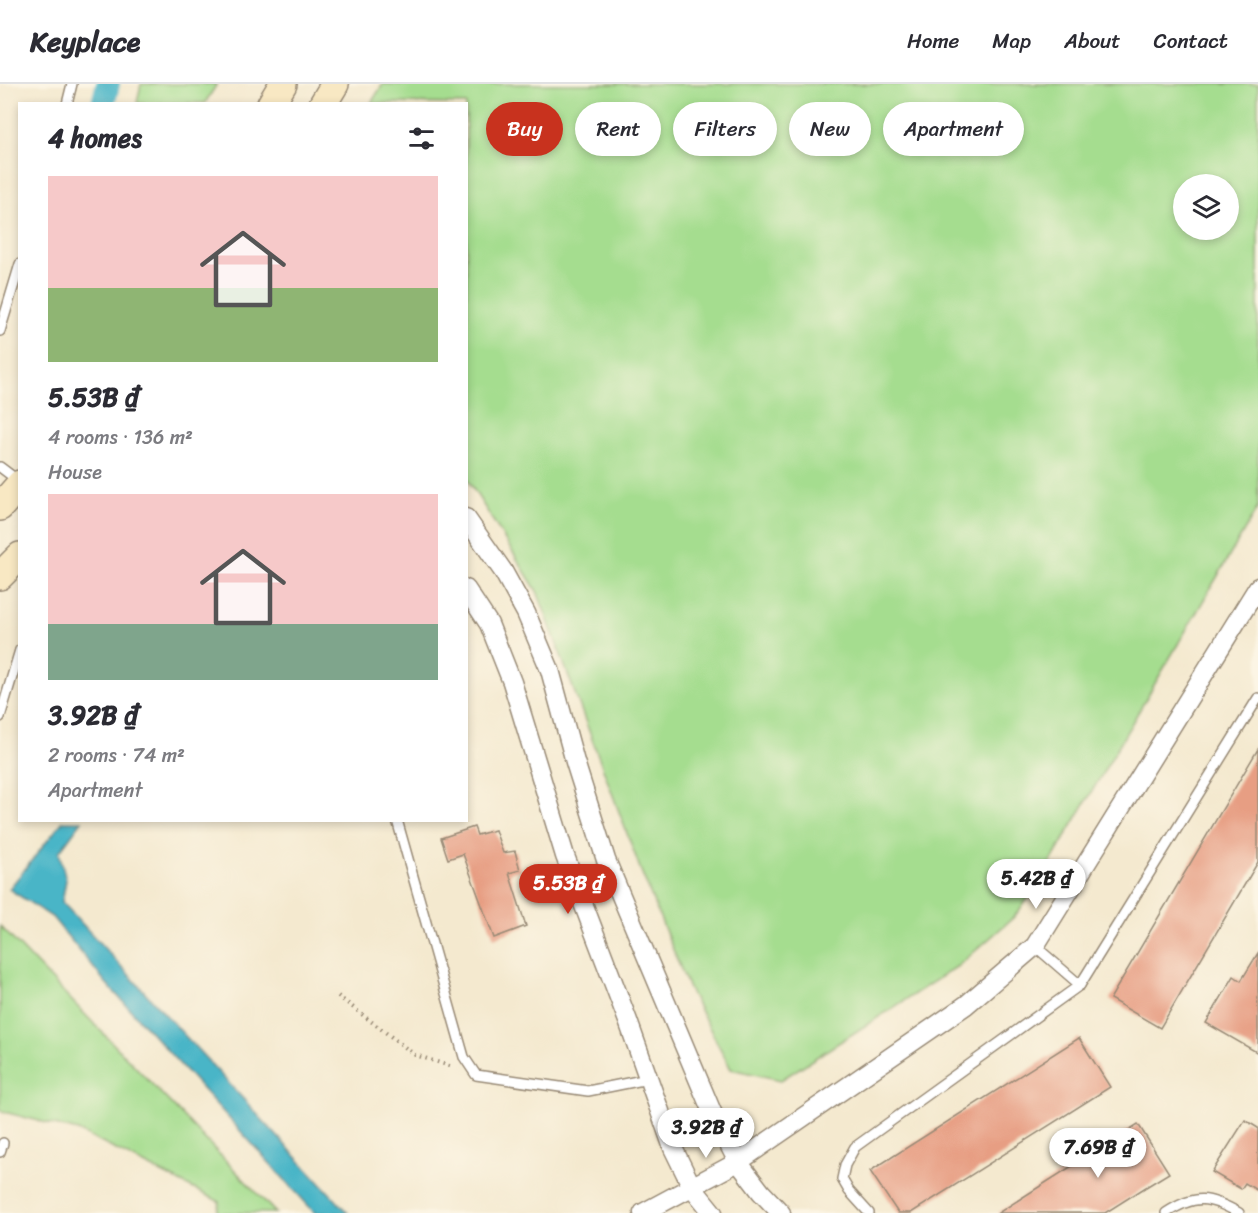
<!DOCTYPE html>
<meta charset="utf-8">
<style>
:root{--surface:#fff;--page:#f7f7f7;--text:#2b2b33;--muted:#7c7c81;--line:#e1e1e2;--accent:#c8321e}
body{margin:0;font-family:Sriracha,sans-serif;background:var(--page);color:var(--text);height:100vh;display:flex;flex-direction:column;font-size:22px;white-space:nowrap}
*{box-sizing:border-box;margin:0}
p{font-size:20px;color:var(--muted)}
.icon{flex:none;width:33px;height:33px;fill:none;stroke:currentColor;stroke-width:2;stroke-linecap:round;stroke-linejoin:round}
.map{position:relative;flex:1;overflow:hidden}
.details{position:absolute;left:18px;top:18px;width:450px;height:720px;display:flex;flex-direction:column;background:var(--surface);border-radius:0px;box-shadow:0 3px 9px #0003}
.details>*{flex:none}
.top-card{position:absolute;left:486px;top:18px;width:570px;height:54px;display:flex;gap:12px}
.tools{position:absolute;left:1173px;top:90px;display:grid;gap:12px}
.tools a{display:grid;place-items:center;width:66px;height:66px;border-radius:50%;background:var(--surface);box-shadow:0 3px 9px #0003;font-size:30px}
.price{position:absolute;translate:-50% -51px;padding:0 14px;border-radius:21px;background:#fff;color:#222;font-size:20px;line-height:39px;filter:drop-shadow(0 2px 3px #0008)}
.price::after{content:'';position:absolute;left:50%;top:36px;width:18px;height:14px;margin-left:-9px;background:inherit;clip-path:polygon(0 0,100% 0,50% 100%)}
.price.on{background:var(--accent);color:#fff}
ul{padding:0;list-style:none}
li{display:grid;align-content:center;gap:12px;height:318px;padding:0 30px}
li span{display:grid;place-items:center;height:186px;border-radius:0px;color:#555}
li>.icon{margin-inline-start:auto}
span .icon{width:108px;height:108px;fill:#fffc;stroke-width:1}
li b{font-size:26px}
h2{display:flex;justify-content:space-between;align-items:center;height:72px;padding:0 30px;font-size:26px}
.pill{padding:0 21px;border-radius:27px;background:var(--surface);box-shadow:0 3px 9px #0003;font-size:21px;line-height:54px}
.pill.on{background:var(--accent);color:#fff}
header{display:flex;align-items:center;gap:36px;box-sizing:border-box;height:84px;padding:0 30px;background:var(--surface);border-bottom:2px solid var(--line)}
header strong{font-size:28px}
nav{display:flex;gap:33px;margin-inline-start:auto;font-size:21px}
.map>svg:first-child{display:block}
.green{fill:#a5dd8f;stroke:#708456;stroke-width:1.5;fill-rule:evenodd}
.water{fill:#4ab5c7;stroke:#427072;stroke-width:1.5}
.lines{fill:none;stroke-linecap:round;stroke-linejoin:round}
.canal{stroke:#4ab5c7;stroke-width:24}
.building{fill:#e79e83}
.lane-casing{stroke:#988a76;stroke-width:12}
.street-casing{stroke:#988a76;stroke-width:21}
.secondary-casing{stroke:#988a76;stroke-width:30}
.path{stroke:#988a76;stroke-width:4;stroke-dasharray:1.5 4.5;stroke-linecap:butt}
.lane{stroke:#fff;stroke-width:9}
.street{stroke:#fff;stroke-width:18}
.secondary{stroke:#f8e8c3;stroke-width:27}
</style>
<header>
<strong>Keyplace</strong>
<nav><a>Home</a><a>Map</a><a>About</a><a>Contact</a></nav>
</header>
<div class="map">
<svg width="1258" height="1129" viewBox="0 0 1258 1129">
<rect width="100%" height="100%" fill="#fcf5e5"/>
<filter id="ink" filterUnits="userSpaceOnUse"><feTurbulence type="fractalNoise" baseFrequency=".0167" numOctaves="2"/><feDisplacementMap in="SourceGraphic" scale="12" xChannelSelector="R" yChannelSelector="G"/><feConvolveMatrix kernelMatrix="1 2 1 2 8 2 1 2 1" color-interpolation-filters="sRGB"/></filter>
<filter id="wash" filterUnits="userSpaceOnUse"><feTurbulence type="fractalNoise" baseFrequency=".008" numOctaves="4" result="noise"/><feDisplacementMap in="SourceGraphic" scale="24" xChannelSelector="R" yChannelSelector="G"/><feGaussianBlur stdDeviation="1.35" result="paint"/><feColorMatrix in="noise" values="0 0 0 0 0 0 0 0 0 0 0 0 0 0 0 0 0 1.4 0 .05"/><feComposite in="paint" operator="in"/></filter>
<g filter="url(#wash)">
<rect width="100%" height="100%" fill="#f4e9cf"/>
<!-- green -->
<g class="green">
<path d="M141,0H217L205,19H137Z"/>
<path d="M383,0H1258V423L1035,805L1014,833L958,882L781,996L731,985L689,905L641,787L537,507L467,395L466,20L371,19ZM1228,100V146H1184V100Z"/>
<path d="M0,842L276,1129H217L220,1118L78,1047L0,1027Z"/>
</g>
<!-- water -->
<path class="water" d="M63,737H82L59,768L66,796L62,818L348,1129H315L106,899L52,833L9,805Z"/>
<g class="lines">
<!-- canal -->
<path class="canal" d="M103,20L108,0"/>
</g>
<g id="blocks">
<!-- building -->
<g class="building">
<path d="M1258,665V778L1160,944L1110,915Z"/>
<path d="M474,743L477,751L495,746L503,769L515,767L520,786L509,789L526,842L494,854L463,770L448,775L441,754Z"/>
<path d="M1258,869V969L1206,939L1234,892L1241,897Z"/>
<path d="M1079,954L1110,1003L911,1129H898L870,1087Z"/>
<path d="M1245,1036L1258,1044V1107L1245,1099L1241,1105L1212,1088Z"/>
<path d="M1138,1040L1169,1089L1146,1103L1105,1129H998Z"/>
</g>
</g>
</g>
<g filter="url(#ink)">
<use href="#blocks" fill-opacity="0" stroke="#988a76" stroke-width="1.5"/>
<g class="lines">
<!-- lane casing -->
<g class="lane-casing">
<g id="lane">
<path d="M67,20L72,0"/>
<path d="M0,247L20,180"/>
<path d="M0,383L20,398"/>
<path d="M0,633L20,566"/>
<path d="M397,736L464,973L476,991L588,1007L648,995"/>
<path d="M1035,862L1080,901"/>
<path d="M0,1068L3,1059"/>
<path d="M869,1129L849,1107L842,1095L845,1081L855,1063L1080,901L1258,614"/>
<path d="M1166,1129C1195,1110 1209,1112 1239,1129"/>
</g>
</g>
<!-- street casing -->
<g class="street-casing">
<g id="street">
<path d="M466,434L503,487L526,529L550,586L575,678L606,776L712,1028L738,1078L761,1108L781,1129"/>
<path d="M466,505L489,540L512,598L565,772L628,937L673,1064L692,1103L713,1129"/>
<path d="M643,1129L738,1078L966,921L1035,862L1258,503"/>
</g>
</g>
<!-- secondary casing -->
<g class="secondary-casing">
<g id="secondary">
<path d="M271,20L283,0"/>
<path d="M323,20L335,0"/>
<path d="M0,423L20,400"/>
<path d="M0,492L20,472"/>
</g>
</g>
<!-- path -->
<path class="path" d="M338,912L415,971L453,983"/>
<!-- lane -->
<use href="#lane" class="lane"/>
<!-- street -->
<use href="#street" class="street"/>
<!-- secondary -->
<use href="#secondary" class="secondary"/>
</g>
</g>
</svg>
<div class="tools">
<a><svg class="icon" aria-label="layers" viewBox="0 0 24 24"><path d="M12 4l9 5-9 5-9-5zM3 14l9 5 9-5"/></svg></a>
</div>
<b class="price" style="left:1036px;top:826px">5.42B ₫</b>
<b class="price on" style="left:568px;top:831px">5.53B ₫</b>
<b class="price" style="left:706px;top:1075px">3.92B ₫</b>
<b class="price" style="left:1098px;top:1095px">7.69B ₫</b>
<div class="top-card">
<a class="pill on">Buy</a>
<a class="pill">Rent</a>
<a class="pill">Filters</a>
<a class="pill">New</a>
<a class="pill">Apartment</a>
</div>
<section class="details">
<h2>4 homes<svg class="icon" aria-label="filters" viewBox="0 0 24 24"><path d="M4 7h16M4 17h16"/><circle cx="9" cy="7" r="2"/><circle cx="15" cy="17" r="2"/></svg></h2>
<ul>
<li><span style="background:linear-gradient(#f6c9c9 60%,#8fb573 0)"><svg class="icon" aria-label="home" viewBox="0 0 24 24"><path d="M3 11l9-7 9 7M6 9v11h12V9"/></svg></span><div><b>5.53B ₫</b><p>4 rooms · 136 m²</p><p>House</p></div></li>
<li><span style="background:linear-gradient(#f6c9c9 70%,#7fa58c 0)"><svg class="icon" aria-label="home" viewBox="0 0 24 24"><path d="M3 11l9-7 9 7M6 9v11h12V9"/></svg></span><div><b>3.92B ₫</b><p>2 rooms · 74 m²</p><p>Apartment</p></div></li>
</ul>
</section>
</div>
